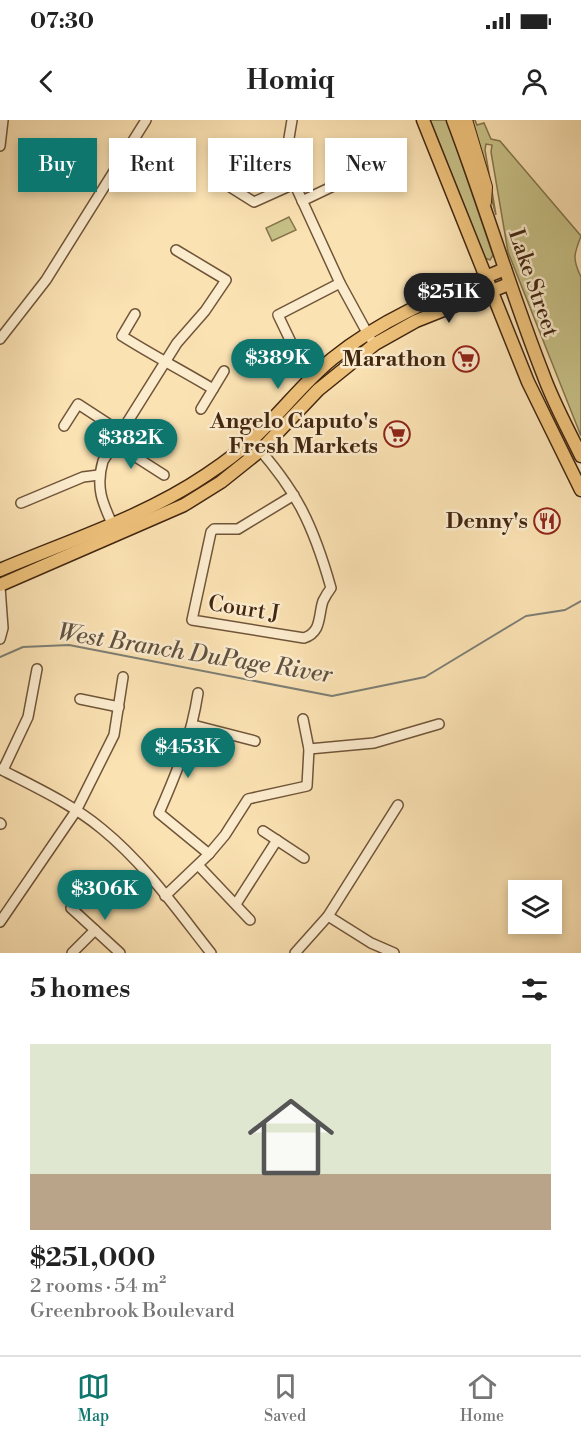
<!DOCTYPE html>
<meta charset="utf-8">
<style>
:root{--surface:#fff;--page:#f6f6f6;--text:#222;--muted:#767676;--line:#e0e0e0;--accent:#0f766e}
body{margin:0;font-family:"Libre Bodoni",serif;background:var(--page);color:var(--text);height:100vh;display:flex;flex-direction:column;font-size:22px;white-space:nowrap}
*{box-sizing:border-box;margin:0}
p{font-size:20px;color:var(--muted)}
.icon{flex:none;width:33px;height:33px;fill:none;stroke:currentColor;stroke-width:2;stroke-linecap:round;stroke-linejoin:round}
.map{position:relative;height:833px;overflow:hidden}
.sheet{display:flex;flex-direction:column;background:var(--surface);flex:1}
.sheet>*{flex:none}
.hud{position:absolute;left:18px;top:18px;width:546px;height:54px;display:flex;gap:12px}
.tools{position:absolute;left:508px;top:760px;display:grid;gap:12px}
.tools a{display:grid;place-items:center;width:54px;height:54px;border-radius:0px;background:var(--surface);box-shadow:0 3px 9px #0003;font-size:30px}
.price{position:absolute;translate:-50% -51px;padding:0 14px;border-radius:21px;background:var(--accent);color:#fff;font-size:20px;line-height:39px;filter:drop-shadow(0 2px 3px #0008)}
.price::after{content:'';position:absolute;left:50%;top:36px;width:18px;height:14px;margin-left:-9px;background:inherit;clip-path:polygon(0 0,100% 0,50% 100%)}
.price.selected{background:#222;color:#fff}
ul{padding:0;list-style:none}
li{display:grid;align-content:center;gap:12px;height:318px;padding:0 30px}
li span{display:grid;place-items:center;height:186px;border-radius:0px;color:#555}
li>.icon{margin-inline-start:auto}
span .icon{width:108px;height:108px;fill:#fffc;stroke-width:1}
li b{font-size:26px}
h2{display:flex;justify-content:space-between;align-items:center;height:72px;padding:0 30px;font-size:26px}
.tag{padding:0 21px;border-radius:0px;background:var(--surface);box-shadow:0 3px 9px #0003;font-size:21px;line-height:54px}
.tag.selected{background:var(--accent);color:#fff}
.status{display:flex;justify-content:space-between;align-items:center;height:42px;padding:0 30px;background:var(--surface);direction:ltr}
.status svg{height:16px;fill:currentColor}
header{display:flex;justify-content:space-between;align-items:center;height:78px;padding:0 30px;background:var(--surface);font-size:27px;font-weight:700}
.dock{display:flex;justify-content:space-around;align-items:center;height:84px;border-top:2px solid var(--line);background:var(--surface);font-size:16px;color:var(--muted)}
.dock a{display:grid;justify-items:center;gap:3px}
.dock .selected{color:var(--accent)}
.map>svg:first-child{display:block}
.grass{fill:#c7c187;stroke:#84744c;stroke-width:1.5}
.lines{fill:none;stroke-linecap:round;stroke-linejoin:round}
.stream{stroke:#7d7f75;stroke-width:2}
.minor-casing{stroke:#705539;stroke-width:12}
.major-casing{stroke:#412610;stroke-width:15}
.highway-casing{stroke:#412610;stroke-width:16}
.minor{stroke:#fcecce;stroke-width:9}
.major{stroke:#eec17a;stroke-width:12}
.highway{stroke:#eec17a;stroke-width:14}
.labels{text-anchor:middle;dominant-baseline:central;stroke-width:5;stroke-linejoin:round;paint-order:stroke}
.street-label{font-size:22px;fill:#412610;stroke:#fcecce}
.poi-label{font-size:22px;font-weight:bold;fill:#412610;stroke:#fcecce;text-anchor:end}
.water-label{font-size:24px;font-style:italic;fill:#5f5242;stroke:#fcecce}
</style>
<div class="status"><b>07:30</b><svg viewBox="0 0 49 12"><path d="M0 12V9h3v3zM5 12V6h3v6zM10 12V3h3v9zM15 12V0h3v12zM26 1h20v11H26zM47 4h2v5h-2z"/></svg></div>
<header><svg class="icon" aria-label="back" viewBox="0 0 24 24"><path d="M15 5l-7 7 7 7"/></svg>Homiq<svg class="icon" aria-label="person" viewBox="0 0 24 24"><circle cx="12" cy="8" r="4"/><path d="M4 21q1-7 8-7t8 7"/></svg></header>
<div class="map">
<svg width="581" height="833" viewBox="0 0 581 833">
<rect width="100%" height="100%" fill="#fbe2b3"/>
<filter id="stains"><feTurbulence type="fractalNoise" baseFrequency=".00333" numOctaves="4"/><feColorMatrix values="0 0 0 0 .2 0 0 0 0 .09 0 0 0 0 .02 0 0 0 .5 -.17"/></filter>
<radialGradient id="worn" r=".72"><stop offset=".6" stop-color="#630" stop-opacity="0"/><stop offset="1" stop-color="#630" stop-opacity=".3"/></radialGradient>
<!-- grass -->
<g class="grass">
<path d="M430,0H447L493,135L490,140L485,138Z"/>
<path d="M470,0H475L477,5L484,3L491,19L500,21L581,116C574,134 572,139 581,157V316L508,132L491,32L492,25L486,24L485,30L496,95Z"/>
<path d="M289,97L296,110L272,121L266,108Z"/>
</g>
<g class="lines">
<!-- stream -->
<path class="stream" d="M0,537L23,527L69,525L332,576L425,557L526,496L565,490L581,481"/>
<!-- minor casing -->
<g class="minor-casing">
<g id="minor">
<path d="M292,0L286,36L289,52L340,163L370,218"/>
<path d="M0,26L3,0"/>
<path d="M230,40L219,60L254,82L294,64"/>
<path d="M302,81L369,49"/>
<path d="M135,194L122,216C152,235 183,251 213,269"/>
<path d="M0,219L46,160L146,0"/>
<path d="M300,241L278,195L340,163"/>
<path d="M201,289L224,251"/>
<path d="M64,306L78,284L121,312"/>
<path d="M251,320C296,369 313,404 331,468C328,472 325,477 323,481C318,496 322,512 304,518L192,500L211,412L214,409H238L294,375"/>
<path d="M114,323L164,355"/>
<path d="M21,383L83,357L99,355"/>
<path d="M114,408C103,384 95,368 103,341L177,223L205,191L226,160L176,130"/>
<path d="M0,467L3,508L0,519"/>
<path d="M198,573C191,618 177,652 159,693L209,734"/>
<path d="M80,579L119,587"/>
<path d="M193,605L255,621"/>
<path d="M309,629L374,623L439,604"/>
<path d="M0,649C35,667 72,684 102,709C145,744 177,790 211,833"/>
<path d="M3,650L28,597L37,549"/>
<path d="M0,703L1,704"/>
<path d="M263,711L304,738"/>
<path d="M198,745L250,800"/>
<path d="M165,776L209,734L225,715L248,679L307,666L309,629L303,599"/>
<path d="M236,784L277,720"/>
<path d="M71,788L120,833"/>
<path d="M328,796L371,823L394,833"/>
<path d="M0,802L76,691L114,615L123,557"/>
<path d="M72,833L95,810"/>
<path d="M295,833L328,796L398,685"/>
</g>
</g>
<!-- major casing -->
<g class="major-casing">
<g id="major">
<path d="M423,0L528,262L581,370"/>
<path d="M453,0C485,84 510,170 543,254C553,282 568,309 581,336"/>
<path d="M0,450C68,421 144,397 206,355C224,343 243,329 259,313C284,289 305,261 332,239C384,197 444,174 505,149"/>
<path d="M0,465L184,385L221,362L261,330L318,270L375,224L416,201L509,164"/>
</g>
</g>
<!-- highway casing -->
<g class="highway-casing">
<path id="highway" d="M465,0L485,67L484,82"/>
</g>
<!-- minor -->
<use href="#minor" class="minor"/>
<!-- major -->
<use href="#major" class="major"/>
<!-- highway -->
<use href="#highway" class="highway"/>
</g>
<!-- icons -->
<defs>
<g id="supermarket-ring" transform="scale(1.35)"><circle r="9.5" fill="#fcecce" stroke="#8f2418" stroke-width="1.5"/><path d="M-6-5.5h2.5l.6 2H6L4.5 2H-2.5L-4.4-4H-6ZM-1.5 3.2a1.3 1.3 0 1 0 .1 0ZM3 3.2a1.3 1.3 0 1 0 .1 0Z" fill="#8f2418"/></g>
<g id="restaurant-ring" transform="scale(1.35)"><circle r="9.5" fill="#fcecce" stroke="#8f2418" stroke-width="1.5"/><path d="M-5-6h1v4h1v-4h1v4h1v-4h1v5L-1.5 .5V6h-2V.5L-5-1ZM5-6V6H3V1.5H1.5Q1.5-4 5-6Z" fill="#8f2418"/></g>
</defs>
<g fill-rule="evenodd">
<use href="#supermarket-ring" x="466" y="239"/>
<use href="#supermarket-ring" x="397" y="314"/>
<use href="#restaurant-ring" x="547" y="401"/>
</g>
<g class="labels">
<!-- street labels -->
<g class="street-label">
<text transform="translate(533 163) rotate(71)">Lake Street</text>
<text transform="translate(244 489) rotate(9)">Court J</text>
</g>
<!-- poi labels -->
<g class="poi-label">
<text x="446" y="239">Marathon</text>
<text x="378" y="301">Angelo Caputo's<tspan x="378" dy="25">Fresh Markets</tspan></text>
<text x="528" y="401">Denny's</text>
</g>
<!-- water labels -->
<g class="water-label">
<text transform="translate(195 534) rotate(9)">West Branch DuPage River</text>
</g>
</g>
<rect width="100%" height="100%" filter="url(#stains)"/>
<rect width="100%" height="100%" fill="url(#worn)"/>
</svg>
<div class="tools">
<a><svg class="icon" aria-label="layers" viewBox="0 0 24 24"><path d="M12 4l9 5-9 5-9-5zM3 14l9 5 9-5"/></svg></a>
</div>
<b class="price selected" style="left:449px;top:204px">$251K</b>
<b class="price" style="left:278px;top:270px">$389K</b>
<b class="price" style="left:131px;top:350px">$382K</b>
<b class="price" style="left:188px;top:659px">$453K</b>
<b class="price" style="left:105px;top:801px">$306K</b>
<div class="hud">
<a class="tag selected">Buy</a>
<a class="tag">Rent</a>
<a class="tag">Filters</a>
<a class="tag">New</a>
</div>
</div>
<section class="sheet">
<h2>5 homes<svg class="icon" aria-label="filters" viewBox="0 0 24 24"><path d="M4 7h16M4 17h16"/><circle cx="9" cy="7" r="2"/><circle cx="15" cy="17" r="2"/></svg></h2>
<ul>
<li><span style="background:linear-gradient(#dfe7d0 70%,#b9a48a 0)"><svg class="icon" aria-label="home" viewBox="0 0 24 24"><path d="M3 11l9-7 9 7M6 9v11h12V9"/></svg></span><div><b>$251,000</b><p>2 rooms · 54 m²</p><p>Greenbrook Boulevard</p></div></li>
</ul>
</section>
<nav class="dock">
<a class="selected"><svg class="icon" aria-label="map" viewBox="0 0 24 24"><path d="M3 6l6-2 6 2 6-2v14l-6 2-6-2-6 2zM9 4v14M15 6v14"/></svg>Map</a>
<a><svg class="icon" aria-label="saved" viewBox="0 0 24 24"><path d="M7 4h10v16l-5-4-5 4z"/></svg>Saved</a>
<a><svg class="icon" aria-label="home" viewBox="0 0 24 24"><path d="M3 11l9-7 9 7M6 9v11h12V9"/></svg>Home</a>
</nav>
